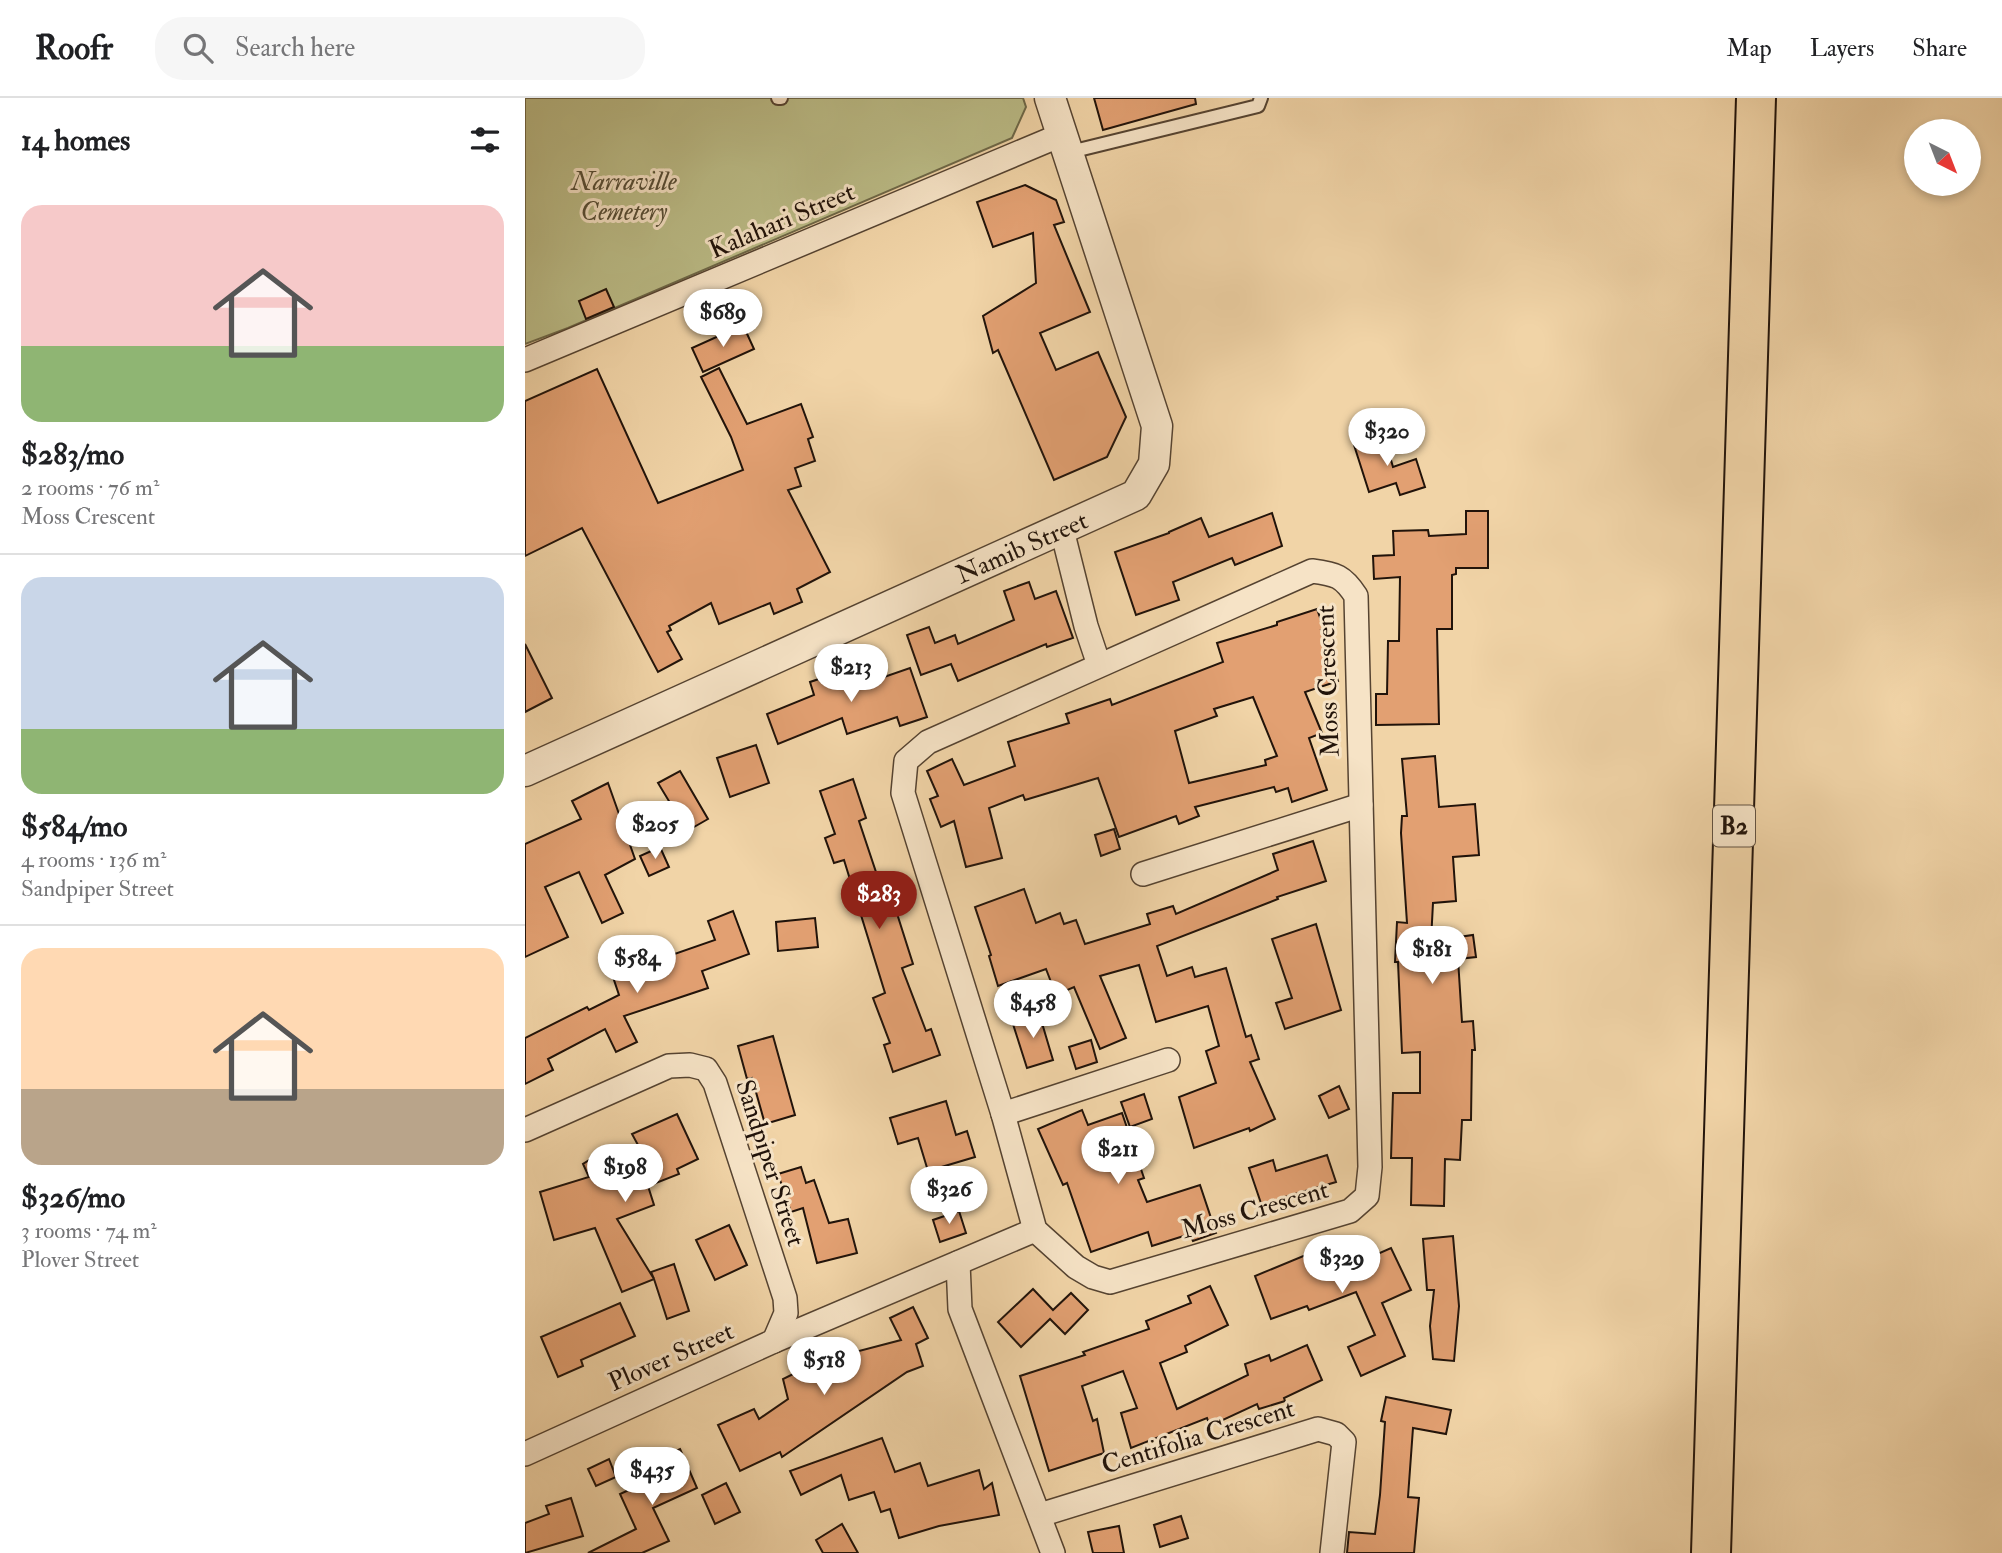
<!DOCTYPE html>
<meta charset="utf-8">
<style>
:root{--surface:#fff;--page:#f6f6f6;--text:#202124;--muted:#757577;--line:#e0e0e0;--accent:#8f2418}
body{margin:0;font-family:"IM FELL Double Pica",serif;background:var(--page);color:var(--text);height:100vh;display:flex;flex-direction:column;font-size:26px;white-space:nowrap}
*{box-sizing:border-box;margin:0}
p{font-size:23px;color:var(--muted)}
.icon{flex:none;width:38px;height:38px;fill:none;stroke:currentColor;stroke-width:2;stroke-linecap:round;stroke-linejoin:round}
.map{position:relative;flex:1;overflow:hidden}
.sheet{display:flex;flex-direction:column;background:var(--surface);width:525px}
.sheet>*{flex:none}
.needle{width:46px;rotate:138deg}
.tools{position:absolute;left:1379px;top:21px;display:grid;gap:14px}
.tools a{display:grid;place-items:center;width:77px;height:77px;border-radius:50%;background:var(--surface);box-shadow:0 4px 10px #0003;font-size:35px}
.price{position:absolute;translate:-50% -60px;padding:0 16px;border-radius:24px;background:#fff;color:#222;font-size:23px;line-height:46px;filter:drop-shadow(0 2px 4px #0008)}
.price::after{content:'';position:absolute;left:50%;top:42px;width:21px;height:16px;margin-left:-10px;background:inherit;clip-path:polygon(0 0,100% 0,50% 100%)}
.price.on{background:var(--accent);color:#fff}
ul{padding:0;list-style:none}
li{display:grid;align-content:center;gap:14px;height:371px;padding:0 21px}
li+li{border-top:2px solid var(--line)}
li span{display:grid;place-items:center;height:217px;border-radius:21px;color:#555}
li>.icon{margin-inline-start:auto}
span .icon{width:126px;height:126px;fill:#fffc;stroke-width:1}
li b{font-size:30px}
h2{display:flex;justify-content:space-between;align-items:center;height:84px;padding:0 21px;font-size:30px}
header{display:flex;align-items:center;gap:42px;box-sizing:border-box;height:98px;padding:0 35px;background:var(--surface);border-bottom:2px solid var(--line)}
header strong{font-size:33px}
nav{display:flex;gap:38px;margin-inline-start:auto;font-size:24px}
.search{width:490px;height:63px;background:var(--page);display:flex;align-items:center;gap:18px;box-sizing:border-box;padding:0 24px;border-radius:28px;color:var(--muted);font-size:26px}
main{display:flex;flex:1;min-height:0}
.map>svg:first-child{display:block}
.green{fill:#bbbc87;stroke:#6e6848;stroke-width:2}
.building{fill:#e2a072;stroke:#21130a;stroke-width:2;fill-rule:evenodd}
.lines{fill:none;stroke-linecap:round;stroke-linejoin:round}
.service-casing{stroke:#554331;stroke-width:16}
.minor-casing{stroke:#554331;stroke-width:26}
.tertiary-casing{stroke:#554331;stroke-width:33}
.trunk-casing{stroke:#21130a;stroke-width:42}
.service{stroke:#f6e3c6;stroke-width:12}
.minor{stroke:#f6e3c6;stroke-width:23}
.tertiary{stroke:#f6e3c6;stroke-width:30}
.trunk{stroke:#f1d4a7;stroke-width:38}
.labels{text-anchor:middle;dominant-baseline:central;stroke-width:6;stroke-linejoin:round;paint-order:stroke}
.shield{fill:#f6e3c6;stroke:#615142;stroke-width:2}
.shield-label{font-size:24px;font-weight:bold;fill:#21130a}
.park-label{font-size:26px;font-style:italic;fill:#574e36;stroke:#f6e3c6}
.street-label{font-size:26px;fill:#21130a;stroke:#f6e3c6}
</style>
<header>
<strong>Roofr</strong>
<div class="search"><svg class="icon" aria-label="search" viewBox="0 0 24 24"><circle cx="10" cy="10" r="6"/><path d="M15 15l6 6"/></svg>Search here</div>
<nav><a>Map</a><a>Layers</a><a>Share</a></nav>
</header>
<main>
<section class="sheet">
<h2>14 homes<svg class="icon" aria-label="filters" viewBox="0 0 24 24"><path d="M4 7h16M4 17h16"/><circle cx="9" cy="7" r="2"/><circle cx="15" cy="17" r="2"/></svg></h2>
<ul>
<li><span style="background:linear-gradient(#f6c9c9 65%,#8fb573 0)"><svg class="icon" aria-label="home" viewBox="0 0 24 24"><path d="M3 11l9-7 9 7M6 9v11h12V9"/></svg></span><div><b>$283/mo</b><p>2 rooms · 76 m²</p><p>Moss Crescent</p></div></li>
<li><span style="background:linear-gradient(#c9d6e8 70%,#8fb573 0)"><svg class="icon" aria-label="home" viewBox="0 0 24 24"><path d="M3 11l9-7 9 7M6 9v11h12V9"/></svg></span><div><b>$584/mo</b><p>4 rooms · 136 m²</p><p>Sandpiper Street</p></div></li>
<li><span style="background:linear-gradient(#ffd9b3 65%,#b9a48a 0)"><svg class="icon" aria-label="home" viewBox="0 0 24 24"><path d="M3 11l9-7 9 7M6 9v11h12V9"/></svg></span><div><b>$326/mo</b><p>3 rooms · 74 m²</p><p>Plover Street</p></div></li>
</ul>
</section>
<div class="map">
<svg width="1477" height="1455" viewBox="0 0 1477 1455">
<rect width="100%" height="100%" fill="#f1d4a7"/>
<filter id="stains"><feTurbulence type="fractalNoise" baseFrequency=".00286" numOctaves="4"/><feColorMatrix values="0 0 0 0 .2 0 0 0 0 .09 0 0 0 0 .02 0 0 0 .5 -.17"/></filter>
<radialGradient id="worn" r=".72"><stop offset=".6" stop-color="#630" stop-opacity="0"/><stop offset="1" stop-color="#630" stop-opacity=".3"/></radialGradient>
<!-- green -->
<path class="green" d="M0,0H498L501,9L487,40L43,230L0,246Z"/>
<!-- building -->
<g class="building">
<path d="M569,0H670L671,6L578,32Z"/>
<path d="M500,87L531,102L539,124L529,127L565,214L515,235L531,272L573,254L601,319L582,359L529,382L473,252L468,255L458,218L511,185L508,135L468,149L452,104Z"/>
<path d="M81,191L89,209L61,221L54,203Z"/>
<path d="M218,227L229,251L178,274L167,250Z"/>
<path d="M194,270L222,326L276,306L288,339L283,341L290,363L270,370L276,388L263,392L305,474L272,491L277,504L249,516L245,505L194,526L186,505L144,528L146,532L142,534L157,561L133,574L57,430L0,458V303L72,271L133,405L218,372L206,339L176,279Z"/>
<path d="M859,338L868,369L891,361L900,389L875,397L871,385L844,394L829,347Z"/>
<path d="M941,413H963V470H931V476L927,477V531H912L914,626L851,627V596H862L863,543H874L875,479L849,481L848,458L869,457L868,433L903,432L904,438L941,436Z"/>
<path d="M747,415L757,448L710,467L707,460L648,484L654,502L611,517L590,454L644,435V434L676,420L684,439Z"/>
<path d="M504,484L510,501L531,493L548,540L522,549L521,546L433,583L426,566L396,577L382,537L404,529L410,545L430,537L433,546L489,522L479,493Z"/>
<path d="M792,511L799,531L796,532L813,583L780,594L797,635L784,640L802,692L767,704L763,690L751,694L749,689L670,709L674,718L654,726L651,718L594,739L573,680L500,702L498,697L464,710L477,760L441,769L429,723L416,729L405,701L413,698L402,673L427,661L439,687L490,668L483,644L544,625L541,616L585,601L587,607L698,564L692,545L752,527V524ZM728,599L752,658L740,662L741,667L664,685L650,633L692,618L689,611Z"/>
<path d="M0,546L27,600L0,614Z"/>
<path d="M330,569L336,587L385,570L402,619L375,628L372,619L322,636L317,620L253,646L242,616L289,597L285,584Z"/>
<path d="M231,647L244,685L205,699L192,660Z"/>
<path d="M910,658L914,709L950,706L954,757L928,759L931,803L908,805L906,843L948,837L951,859L933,861L937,924L948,923L950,952H947L946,1022H937L935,1062L920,1061L919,1108L886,1107L887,1060H866L868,995H895V954L877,955L873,864H870L872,824L882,825L876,735L877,718H882L877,661Z"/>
<path d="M155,673L183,721L162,733L133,685Z"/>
<path d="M328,681L341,720L334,723L354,783L361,781L388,866L377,870L401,933L406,931L415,957L368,974L359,947L365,945L348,900L360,895L319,762L309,765L300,740L310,736L295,693Z"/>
<path d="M83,685L110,761L80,777L98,815L77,825L54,774L20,789L43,839L0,859V746L56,721L47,703Z"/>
<path d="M589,731L595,751L576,758L570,737Z"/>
<path d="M788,743L801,783L752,799L753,801L632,848L642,878L667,869L670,879L701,870L721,939L726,937L734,961L725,964L750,1021L725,1033L724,1030L669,1050L654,999L691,985L681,953L694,948L683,908L631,924L614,867L575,878L601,940L575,951L549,889L531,897L521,871L473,888L464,858L466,857L450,809L499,791L511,825L535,815L539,826L551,822L560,846L625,826L622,816L648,808L651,816L753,772L748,756Z"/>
<path d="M135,749L144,769L124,778L115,758Z"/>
<path d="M208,813L224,856L177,873L183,890L99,918L112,944L91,954L80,931L23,961L28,972L0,986V940L62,909L64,912L94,897L84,867L114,856L118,867L190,842L183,823Z"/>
<path d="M290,820L293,849L253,853L251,824Z"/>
<path d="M791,826L816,912L760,931L751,905L767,900L747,841Z"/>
<path d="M514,915L528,962L502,970L487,923Z"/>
<path d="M248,938L270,1017L240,1026L227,980L222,981L213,948Z"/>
<path d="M566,942L572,964L551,971L544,949Z"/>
<path d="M814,988L824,1011L804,1020L794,998Z"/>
<path d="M619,996L627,1021L605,1029L596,1004Z"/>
<path d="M421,1003L431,1037L442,1033L450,1059L403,1073L393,1040L373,1046L365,1020Z"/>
<path d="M557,1012L563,1027L597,1015L619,1080L613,1082L622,1104L675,1087L691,1135L668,1143L665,1136L627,1148L623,1134L566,1154L542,1085L538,1087L513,1031Z"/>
<path d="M152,1016L173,1061L152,1071L154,1076L123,1088L129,1107L92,1121L129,1181L126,1174L149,1166L164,1213L142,1221L129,1181L97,1194L70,1130L29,1142L15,1094L64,1079L58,1066L82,1051L119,1058L107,1036Z"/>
<path d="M802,1057L811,1084L760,1099L763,1109L740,1117L724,1070L748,1062L751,1073Z"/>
<path d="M276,1069L281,1085L289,1082L304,1125L323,1121L332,1155L292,1165L278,1110L266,1114L253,1076Z"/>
<path d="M434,1113L441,1135L415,1144L408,1122Z"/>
<path d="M204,1127L222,1167L190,1182L171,1142Z"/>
<path d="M928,1138L934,1208L929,1263L908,1261L905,1228L909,1192H902L898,1141Z"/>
<path d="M831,1145L839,1162L866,1150L886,1192L857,1205L880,1258L836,1278L823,1249L850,1237L831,1194L784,1212L782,1208L746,1221L730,1178L788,1154L792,1162Z"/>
<path d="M685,1188L703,1227L660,1248L662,1254L635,1265L652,1311L723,1277L720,1266L744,1257L746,1263L782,1247L797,1282L759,1300L760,1303L734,1311L732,1306L685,1328L682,1320L606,1350L596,1315L612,1310L598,1273L557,1288L568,1323L572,1321L579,1355L524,1373L495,1278L560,1257L558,1254L624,1231L621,1223L666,1205L663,1198Z"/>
<path d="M508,1191L528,1212L546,1195L563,1212L540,1236L525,1221L496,1249L473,1224Z"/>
<path d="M95,1205L110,1238L56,1262L58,1268L33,1279L16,1239Z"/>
<path d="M388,1209L403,1240L391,1246L398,1268L382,1274L257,1359L255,1354L215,1373L193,1327L229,1311L234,1321L263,1301L258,1281L280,1270L286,1283L328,1266L330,1254L376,1242L365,1220Z"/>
<path d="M861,1299L926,1312L921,1336L888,1330L883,1399L894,1400L889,1455H822L824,1434L850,1436L855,1397L860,1324L856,1323Z"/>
<path d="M357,1340L370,1374L395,1365L403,1388L454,1372L459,1391L467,1385L474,1417L414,1428L374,1440L365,1411L356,1414L349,1394L324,1402L316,1377L276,1397L265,1373Z"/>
<path d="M155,1351L172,1390L128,1410L144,1443L117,1455H63L111,1431L95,1396L139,1376L132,1362Z"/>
<path d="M84,1361L91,1379L71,1388L63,1371Z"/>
<path d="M201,1385L215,1414L190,1426L177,1397Z"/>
<path d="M46,1400L58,1438L0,1455V1425L24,1416L21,1408Z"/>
<path d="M656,1418L663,1440L635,1449L629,1427Z"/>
<path d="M317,1426L333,1455H298L291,1442Z"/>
<path d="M594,1428L599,1455H568L563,1434Z"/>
</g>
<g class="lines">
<!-- service casing -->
<g class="service-casing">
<g id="service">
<path d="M253,0H256"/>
<path d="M541,55L733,8L736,0"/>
</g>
</g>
<!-- minor casing -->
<g class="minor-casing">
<g id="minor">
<path d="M0,262L536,37"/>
<path d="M537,432L561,528L574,567"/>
<path d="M787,473C811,476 818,478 831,498L845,1069L842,1098L825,1113L585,1184L568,1179L551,1169L510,1132L478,1016L378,695L381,663L403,644Z"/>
<path d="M618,776L836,707"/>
<path d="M478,1016L643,962"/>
<path d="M0,1032L144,968L165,967L181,971L190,985L260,1200L261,1215L249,1243"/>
<path d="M433,1165L435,1211L528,1455"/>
<path d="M0,1356L249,1243L510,1132"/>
<path d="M515,1417L793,1331L811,1336L819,1344L807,1455"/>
</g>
</g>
<!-- tertiary casing -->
<g class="tertiary-casing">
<path id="tertiary" d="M0,673L611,397L629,366L632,328L525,0"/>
</g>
<!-- trunk casing -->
<g class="trunk-casing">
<path id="trunk" d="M1186,1455L1231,0"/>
</g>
<!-- service -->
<use href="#service" class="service"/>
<!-- minor -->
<use href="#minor" class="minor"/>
<!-- tertiary -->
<use href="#tertiary" class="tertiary"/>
<!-- trunk -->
<use href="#trunk" class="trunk"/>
</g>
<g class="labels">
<!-- shield labels -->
<rect class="shield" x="1188" y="707.5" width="42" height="41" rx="5"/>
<g class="shield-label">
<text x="1209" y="728">B2</text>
</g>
<!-- park labels -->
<g class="park-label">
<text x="99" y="84">Narraville<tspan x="99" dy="30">Cemetery</tspan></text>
</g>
<!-- street labels -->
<g class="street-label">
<text transform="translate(257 123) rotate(-23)">Kalahari Street</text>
<text transform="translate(497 450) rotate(-24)">Namib Street</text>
<text transform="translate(803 583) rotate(-92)">Moss Crescent</text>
<text transform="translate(245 1065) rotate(72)">Sandpiper Street</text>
<text transform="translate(730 1112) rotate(-16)">Moss Crescent</text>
<text transform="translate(146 1259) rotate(-24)">Plover Street</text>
<text transform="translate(673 1339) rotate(-17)">Centifolia Crescent</text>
</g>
</g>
<rect width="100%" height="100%" filter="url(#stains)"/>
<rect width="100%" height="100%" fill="url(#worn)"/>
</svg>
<div class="tools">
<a><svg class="needle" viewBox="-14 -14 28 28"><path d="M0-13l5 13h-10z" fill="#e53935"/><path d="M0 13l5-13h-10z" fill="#757577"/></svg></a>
</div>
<b class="price" style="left:198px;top:251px">$689</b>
<b class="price" style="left:862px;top:370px">$320</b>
<b class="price" style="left:326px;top:606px">$213</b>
<b class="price" style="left:130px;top:763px">$205</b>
<b class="price on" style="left:354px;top:833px">$283</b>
<b class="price" style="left:907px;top:888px">$181</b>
<b class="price" style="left:112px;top:897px">$584</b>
<b class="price" style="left:508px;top:942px">$458</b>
<b class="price" style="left:593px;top:1088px">$211</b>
<b class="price" style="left:100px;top:1106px">$198</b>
<b class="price" style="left:424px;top:1128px">$326</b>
<b class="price" style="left:817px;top:1197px">$329</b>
<b class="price" style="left:299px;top:1299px">$518</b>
<b class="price" style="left:127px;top:1409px">$435</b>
</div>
</main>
